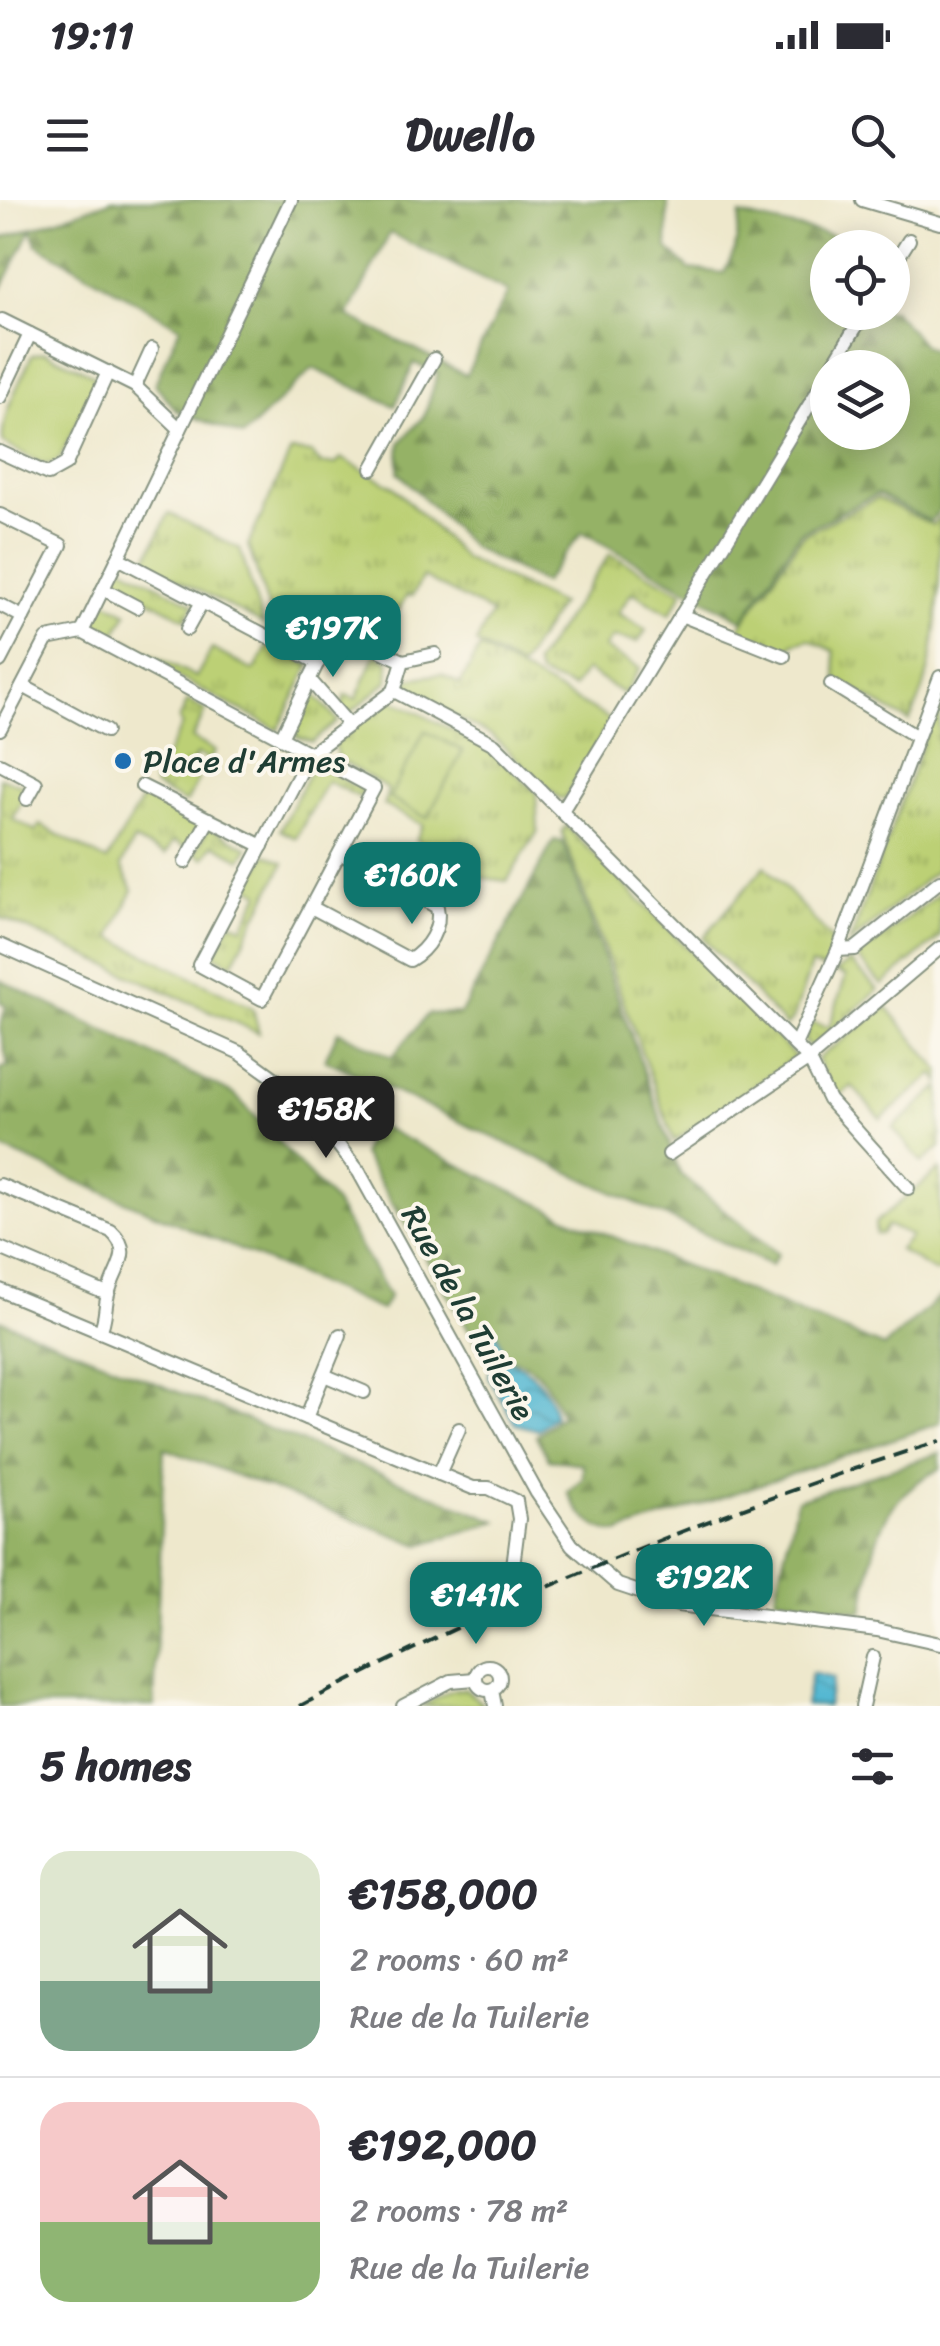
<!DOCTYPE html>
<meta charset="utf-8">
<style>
:root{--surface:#fff;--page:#f7f7f7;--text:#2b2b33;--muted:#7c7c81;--line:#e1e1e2;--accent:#0f766e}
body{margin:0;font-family:Sriracha,sans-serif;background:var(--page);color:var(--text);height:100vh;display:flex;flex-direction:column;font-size:38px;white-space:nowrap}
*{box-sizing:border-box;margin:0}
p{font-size:32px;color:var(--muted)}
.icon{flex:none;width:55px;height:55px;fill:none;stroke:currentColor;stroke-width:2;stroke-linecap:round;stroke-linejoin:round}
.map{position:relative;height:1506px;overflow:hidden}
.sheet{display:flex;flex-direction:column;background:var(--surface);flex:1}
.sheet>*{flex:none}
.buttons{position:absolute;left:810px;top:30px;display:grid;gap:20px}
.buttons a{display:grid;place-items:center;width:100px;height:100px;border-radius:50%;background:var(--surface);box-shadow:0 5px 25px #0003;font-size:50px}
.price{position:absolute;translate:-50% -85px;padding:0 22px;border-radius:20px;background:var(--accent);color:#fff;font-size:32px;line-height:65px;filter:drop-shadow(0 2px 5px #0008)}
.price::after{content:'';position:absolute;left:50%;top:60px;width:30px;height:22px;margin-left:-15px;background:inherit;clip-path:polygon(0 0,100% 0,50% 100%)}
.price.current{background:#222;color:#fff}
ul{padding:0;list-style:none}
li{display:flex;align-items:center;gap:30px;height:250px;padding:0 40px}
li+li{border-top:2px solid var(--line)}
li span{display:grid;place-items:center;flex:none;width:280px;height:200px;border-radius:30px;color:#555}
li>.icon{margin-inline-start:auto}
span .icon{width:120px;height:120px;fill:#fffc;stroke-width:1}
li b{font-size:42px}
h2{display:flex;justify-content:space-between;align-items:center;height:120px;padding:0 40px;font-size:42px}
.status{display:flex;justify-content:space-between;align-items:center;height:70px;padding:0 50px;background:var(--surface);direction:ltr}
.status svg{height:28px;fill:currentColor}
header{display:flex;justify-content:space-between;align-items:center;height:130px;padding:0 40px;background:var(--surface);font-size:45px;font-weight:800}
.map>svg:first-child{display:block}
.grass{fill:url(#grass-tufts);stroke:#6e8654;stroke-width:2.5}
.forest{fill:url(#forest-firs);stroke:#5a784d;stroke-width:2.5;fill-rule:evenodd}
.garden{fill:#bcd074;stroke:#6e8654;stroke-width:2.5}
.water{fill:url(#water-waves);stroke:#3a7a83;stroke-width:2.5}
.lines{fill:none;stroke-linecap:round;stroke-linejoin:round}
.minor-casing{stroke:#869280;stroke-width:16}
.minor{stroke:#fff;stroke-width:12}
.rail{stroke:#1f3d34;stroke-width:4;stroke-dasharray:15 8;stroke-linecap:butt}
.poi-dot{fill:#1f6fb2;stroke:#fbf7ec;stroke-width:4}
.labels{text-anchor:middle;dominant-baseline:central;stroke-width:8;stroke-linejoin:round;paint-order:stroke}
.poi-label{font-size:32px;fill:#1f3d34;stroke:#fbf7ec;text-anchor:start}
.street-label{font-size:32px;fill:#1f3d34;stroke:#fbf7ec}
</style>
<div class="status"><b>19:11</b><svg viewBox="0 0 49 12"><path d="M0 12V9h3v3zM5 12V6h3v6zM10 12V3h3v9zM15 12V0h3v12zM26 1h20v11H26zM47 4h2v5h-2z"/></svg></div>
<header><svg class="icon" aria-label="menu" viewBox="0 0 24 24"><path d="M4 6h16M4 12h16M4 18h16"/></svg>Dwello<svg class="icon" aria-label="search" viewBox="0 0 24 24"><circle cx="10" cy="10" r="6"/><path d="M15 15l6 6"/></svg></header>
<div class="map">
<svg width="940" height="1506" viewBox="0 0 940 1506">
<defs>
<pattern id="grass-tufts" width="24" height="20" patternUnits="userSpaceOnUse" patternTransform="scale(2.5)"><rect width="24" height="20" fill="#bcd074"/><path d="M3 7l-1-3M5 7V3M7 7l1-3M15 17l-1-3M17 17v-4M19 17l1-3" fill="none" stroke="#98aa60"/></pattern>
<pattern id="forest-firs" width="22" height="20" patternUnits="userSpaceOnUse" patternTransform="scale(2.5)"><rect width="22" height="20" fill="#95b266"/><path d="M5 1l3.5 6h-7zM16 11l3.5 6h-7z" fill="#799255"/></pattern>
<pattern id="water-waves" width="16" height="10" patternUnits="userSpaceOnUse" patternTransform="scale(2.5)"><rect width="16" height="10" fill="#54b8d2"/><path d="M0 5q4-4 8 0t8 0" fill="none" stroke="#4597ab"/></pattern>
</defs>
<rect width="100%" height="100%" fill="#fbf7ec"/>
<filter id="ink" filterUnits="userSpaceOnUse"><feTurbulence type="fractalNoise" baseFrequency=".01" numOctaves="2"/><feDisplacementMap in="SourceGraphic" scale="20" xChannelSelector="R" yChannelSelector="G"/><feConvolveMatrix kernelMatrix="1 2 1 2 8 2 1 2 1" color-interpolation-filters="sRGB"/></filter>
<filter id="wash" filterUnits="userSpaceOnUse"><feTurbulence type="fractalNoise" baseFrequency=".0048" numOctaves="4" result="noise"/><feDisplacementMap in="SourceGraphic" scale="40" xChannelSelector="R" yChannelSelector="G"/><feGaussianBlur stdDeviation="2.25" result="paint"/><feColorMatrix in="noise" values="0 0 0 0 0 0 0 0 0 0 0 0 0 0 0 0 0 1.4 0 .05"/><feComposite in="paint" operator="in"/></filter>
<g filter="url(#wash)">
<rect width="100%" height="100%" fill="#eee8cc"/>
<!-- grass -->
<g class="grass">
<path d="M291,251L311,253L321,264H336L341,258L394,287L465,359L560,404L520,467L476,443L492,413L423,377L412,396L407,395L381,441L301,403L274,425L248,345Z"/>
<path d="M877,298L933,325L940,316C940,380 940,470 909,521L837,480L834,451L809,439L794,443L785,451L737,431L803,335Z"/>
<path d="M169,313L240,349L263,424L145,362Z"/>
<path d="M610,354L683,392L670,414L632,392L618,413L646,430L638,442L613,437L604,448L640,468L624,494L586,470L573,488L539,475L535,464Z"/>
<path d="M120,365L194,404L186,419L112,380Z"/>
<path d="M102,399L127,413L116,432L119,447L87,429Z"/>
<path d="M124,439L196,477L212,449L254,471L270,443L310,465L278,530L125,449Z"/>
<path d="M480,448L611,520L565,598H559L491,535L413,496L405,487L408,479L441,474L460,484Z"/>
<path d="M376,453L389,462L388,481L348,515L341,510L345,495L356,499Z"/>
<path d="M314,494L338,521L312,542L296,536L294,528Z"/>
<path d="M940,497L936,671L849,744Z"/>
<path d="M389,498L490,549L536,592L538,631L507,681L484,678L416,640L423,625L384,605L388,589L338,559L334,544Z"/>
<path d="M188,501L206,511L192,538L215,551L209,560L197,554L187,573L198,580L186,603L155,587L153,581L182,525L179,520Z"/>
<path d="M324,569L364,591L361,598L327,581L296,638L280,630L310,571Z"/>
<path d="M0,578L28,587L13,619L36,631L40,625L107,661L143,597L149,595L203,623L188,649L173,641L165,655L134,640L121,666L133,690L111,737L253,808L259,833L0,717Z"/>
<path d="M566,626L796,857L674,941L562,632Z"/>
<path d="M209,627L248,648L241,659L213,644L204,658L195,653Z"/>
<path d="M266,654L284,663L232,764L214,755L231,722L243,727L260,693L249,687Z"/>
<path d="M765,666L835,743L826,769L811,765L794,817L786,826L703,738Z"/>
<path d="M940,693V737L882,785L857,757Z"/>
<path d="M850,761L878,790L813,848L804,842L811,822L829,828L846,776L836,772Z"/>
<path d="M887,807L940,871V882L934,874L881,919L852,886L835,899L817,859Z"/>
<path d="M940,886V947L922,963L893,928Z"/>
<path d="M940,969V1072H936L899,1050L911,1036L887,1025L881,1034H876L875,1023Z"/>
<path d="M454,1489H465L485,1506H421Z"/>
</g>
<!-- forest -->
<g class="forest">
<path d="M113,0H668L667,48L689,69L724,73L735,50L740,15L877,45L828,48V112L893,110L923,145L940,154V310L930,321L877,294L800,333L743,420L582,332L543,383L472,347L398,272L400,243L424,216L438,173L414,163L395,206L313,168L243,236L177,211L155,184L180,127L36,44L32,28L0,91V39ZM390,33L508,92L466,175L348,116ZM828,168H892V232H828Z"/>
<path d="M554,640L563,642L680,974L778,1054L771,1065L325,860L338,831L392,857L428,814L461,813Z"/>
<path d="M0,780L235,895L334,1002L389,1096L381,1110L0,948V869L8,866L0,828L6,806L0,802Z"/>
<path d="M371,922L572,1020L884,1147L940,1097V1223L618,1333C594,1331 577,1313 568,1292L583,1278V1264L549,1259L536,1236L561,1216C545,1172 531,1158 484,1154L362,954Z"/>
<path d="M0,1120L497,1321L420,1345L164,1248L154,1506H0Z"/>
<path d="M940,1253V1269C875,1300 873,1349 863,1412L775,1397L797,1300Z"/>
</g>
<!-- garden -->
<g class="garden">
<path d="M45,152L94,175L96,182L60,258L52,264L41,263L3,243C0,218 18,186 28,164L32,155Z"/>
<path d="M425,531L463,551L427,618L389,598Z"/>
</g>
<!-- water -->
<g class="water">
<path d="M480,1130L497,1133L506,1160C530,1166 553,1192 554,1217L538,1230L515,1224L488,1176L492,1162L478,1138Z"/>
<path d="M811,1473L833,1478L827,1506L805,1505Z"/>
</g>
</g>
<g filter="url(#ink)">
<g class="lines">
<!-- minor casing -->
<g class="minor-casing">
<g id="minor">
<path d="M862,0L940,23"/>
<path d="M892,67L909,40"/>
<path d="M2,120L135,186L180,229"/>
<path d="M831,168L865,112"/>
<path d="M135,186L152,149"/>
<path d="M0,197L30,134"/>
<path d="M0,252L48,274L66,264L108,172"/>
<path d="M372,269L434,159"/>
<path d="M0,315L61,345L0,461"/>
<path d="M118,358L291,0"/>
<path d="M103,389L137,407"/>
<path d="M0,405L23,417"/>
<path d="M681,415L784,456"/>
<path d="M187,429L202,402"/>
<path d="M82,432L118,358L318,463"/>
<path d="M403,461L435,454"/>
<path d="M309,479L348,524"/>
<path d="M831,484L917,537"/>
<path d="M23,486L106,531"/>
<path d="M0,529L47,439L82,432L281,538L374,588L262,799L199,765L310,554L394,491L494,544L809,859L829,900L908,988"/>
<path d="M281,538L334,429L403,461L394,491"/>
<path d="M0,564L36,583L27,599"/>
<path d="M142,586L262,646"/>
<path d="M562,611L828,174"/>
<path d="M185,662L209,619"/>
<path d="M311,707L410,760C428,749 442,728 437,707L340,653"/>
<path d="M0,745L240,853L302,898L359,972L537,1293L572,1345L618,1385L678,1405L877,1430L940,1444"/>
<path d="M838,750L855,749L940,681"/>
<path d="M795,845L838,750L940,477"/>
<path d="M669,954L809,859L940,748"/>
<path d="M0,985L111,1031C134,1052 116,1066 109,1091C104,1105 107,1117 100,1132"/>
<path d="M0,1048L107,1094"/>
<path d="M0,1090L473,1288H489L516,1301"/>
<path d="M324,1175L364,1192"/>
<path d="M306,1218L340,1135"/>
<path d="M439,1274L459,1229"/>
<path d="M510,1389L519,1319L516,1301"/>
<circle cx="488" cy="1478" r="12"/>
<path d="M492,1490L495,1506"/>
<path d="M403,1506L451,1481L475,1479"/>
<path d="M862,1506L873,1457"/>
</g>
</g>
<!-- minor -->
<use href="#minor" class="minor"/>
<!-- rail -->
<path class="rail" d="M300,1506C505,1398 719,1310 940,1241"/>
</g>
</g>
<!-- markers -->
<circle class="poi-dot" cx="123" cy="561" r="10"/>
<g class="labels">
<!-- poi labels -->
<g class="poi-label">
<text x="143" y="561">Place d'Armes</text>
</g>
<!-- street labels -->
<g class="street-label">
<text transform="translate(468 1113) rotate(61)">Rue de la Tuilerie</text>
</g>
</g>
</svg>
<div class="buttons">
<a><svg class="icon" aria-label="locate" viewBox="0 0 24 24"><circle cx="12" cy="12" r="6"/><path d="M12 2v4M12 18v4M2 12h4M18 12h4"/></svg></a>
<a><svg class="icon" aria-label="layers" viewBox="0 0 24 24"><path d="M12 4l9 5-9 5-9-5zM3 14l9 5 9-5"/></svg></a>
</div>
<b class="price" style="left:333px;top:480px">€197K</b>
<b class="price" style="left:412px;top:727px">€160K</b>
<b class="price current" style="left:326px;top:961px">€158K</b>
<b class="price" style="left:704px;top:1429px">€192K</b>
<b class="price" style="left:476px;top:1447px">€141K</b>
</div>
<section class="sheet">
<h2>5 homes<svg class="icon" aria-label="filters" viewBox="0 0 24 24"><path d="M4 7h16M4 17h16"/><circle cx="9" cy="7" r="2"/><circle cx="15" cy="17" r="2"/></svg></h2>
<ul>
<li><span style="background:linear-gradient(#dfe7d0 65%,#7fa58c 0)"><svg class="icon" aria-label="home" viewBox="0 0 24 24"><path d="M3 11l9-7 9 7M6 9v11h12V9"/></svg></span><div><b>€158,000</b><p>2 rooms · 60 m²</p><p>Rue de la Tuilerie</p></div></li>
<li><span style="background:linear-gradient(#f6c9c9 60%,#8fb573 0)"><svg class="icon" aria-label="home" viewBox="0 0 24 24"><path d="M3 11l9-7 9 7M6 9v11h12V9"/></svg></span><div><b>€192,000</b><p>2 rooms · 78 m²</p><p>Rue de la Tuilerie</p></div></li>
</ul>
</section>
